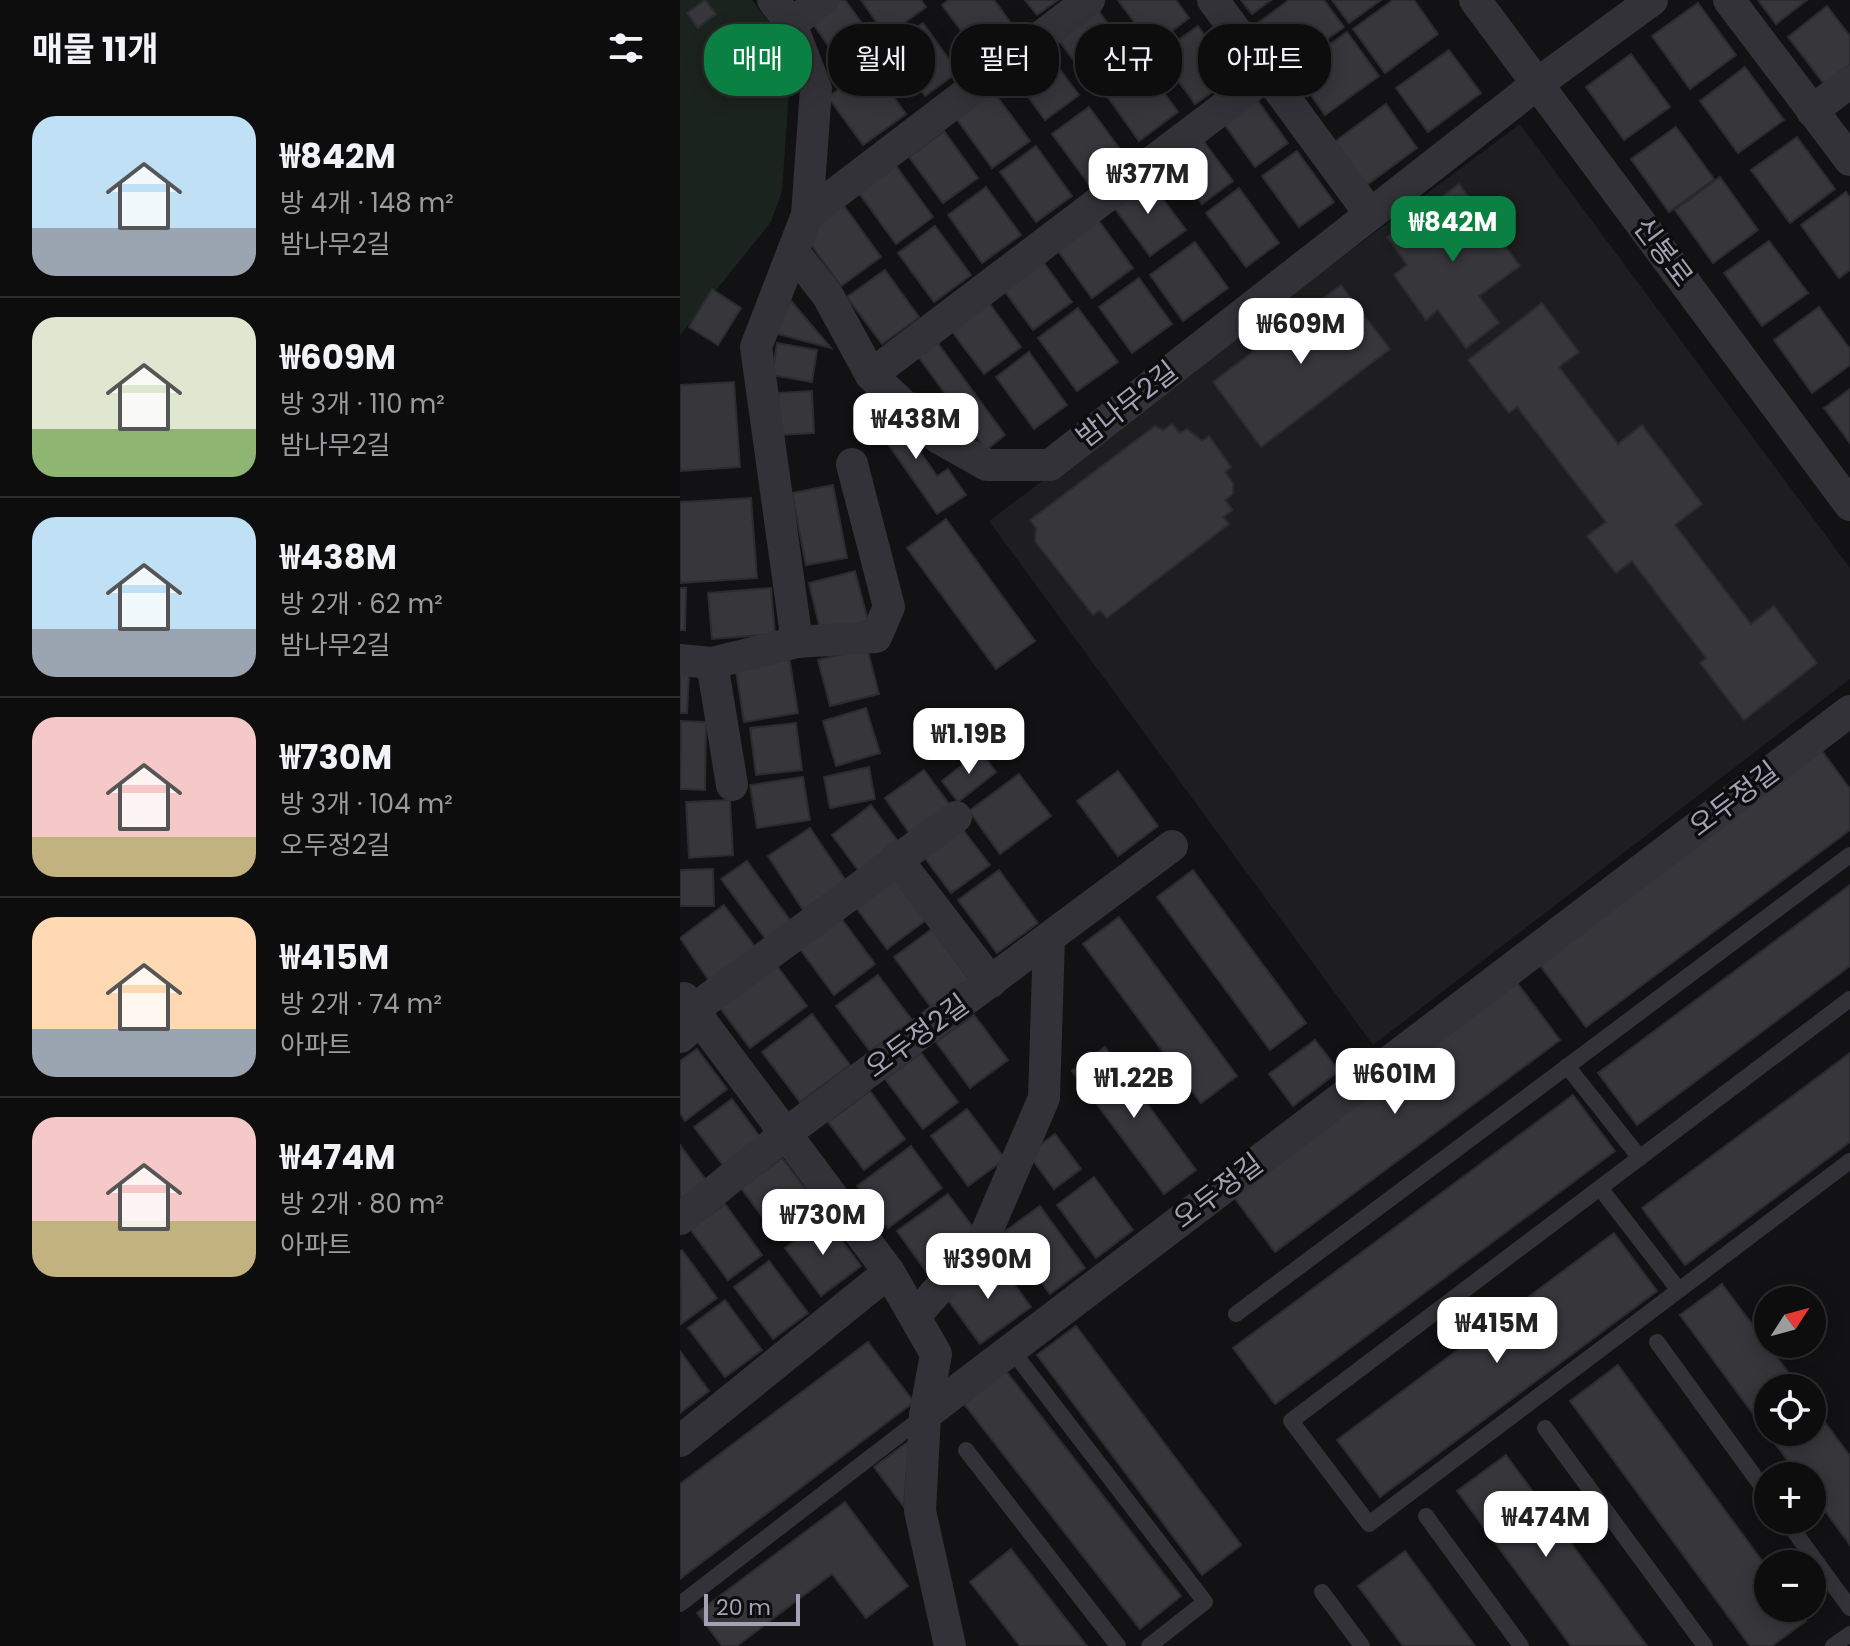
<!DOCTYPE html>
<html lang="ko">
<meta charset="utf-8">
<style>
:root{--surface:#0e0d0e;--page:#1c1b1c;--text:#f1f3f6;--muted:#9b9c9e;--line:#2e2d2e;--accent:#0b8043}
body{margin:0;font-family:Poppins,"Noto Sans KR",sans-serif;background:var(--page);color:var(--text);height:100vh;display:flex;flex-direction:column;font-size:30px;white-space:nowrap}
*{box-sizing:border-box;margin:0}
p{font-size:26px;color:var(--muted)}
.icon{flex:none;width:44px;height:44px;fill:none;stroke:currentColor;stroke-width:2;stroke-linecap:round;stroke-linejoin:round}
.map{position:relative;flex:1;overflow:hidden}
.sheet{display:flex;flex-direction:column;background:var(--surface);width:680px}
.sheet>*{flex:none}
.guide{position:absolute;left:24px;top:24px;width:760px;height:72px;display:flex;gap:16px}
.needle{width:52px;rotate:54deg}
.controls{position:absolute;left:1074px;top:1286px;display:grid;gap:16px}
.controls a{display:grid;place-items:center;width:72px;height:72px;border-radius:50%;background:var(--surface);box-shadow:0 4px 20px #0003,0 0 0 2px var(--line);font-size:40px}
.scale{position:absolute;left:24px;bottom:20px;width:96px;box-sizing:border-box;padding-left:8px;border:4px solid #a2a2b4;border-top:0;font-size:22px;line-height:28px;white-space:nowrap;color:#a2a2b4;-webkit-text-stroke:6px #0d0c0e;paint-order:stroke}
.price{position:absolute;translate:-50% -68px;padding:0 18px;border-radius:16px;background:#fff;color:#222;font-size:26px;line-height:52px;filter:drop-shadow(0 2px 4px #0008)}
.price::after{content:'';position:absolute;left:50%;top:48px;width:24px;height:18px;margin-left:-12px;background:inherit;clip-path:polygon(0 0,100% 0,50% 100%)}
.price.selected{background:var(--accent);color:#fff}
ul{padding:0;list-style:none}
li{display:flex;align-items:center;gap:24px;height:200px;padding:0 32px}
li+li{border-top:2px solid var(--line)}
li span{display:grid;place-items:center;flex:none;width:224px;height:160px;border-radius:24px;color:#555}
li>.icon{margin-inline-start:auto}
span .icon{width:96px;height:96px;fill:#fffc;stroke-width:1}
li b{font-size:34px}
h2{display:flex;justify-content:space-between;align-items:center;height:96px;padding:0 32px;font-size:34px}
.chip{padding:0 28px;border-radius:32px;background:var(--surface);box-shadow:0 4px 20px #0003,0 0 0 2px var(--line);font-size:28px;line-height:72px}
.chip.selected{background:var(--accent);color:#fff}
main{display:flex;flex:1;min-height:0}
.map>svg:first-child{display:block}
.built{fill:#1e1d20}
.green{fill:#1b231e}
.building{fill:#36363b;stroke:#2c2b2f;stroke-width:2}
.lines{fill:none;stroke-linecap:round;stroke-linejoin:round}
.service{stroke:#333238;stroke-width:16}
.minor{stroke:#333238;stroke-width:32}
.labels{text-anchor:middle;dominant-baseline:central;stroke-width:7;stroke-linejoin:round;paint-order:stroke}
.street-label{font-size:28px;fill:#a2a2b4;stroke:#0d0c0e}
</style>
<main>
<section class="sheet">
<h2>매물 11개<svg class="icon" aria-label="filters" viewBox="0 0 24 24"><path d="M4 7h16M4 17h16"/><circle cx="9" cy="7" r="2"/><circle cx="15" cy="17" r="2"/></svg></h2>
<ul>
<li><span style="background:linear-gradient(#bfe0f5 70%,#9aa5b1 0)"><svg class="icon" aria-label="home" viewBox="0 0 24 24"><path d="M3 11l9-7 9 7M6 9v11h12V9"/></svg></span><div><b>₩842M</b><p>방 4개 · 148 m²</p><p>밤나무2길</p></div></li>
<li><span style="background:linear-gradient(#dfe7d0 70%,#8fb573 0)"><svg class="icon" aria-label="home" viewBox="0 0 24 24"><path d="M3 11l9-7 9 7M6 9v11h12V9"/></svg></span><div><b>₩609M</b><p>방 3개 · 110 m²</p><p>밤나무2길</p></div></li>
<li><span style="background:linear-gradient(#bfe0f5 70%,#9aa5b1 0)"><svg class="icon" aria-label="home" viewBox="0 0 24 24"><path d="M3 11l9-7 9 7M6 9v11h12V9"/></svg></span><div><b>₩438M</b><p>방 2개 · 62 m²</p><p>밤나무2길</p></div></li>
<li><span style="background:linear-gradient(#f6c9c9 75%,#c2b280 0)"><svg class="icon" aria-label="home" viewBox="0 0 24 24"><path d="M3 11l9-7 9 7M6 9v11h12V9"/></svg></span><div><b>₩730M</b><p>방 3개 · 104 m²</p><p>오두정2길</p></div></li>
<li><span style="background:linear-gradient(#ffd9b3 70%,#9aa5b1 0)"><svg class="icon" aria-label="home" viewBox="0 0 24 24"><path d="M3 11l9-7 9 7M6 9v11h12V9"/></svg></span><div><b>₩415M</b><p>방 2개 · 74 m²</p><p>아파트</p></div></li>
<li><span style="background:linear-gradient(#f6c9c9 65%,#c2b280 0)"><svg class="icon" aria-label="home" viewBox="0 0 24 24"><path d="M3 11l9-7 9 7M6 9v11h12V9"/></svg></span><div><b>₩474M</b><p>방 2개 · 80 m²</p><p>아파트</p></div></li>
</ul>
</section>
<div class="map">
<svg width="1170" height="1646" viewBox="0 0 1170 1646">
<rect width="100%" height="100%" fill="#121113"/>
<!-- built -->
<path class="built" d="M840,124L1170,568V679L693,1045L309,521Z"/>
<!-- green -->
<path class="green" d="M0,0H72L88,21L110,78L102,191L91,222L0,335Z"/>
<!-- building -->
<g class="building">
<path d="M25,0L36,14L18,28L7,13Z"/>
<path d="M151,0H165L198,45L165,69L128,17Z"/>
<path d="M181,0H241L246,7L206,36Z"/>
<path d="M269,0H314L336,30L300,56L262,5Z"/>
<path d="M345,0H378L357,15Z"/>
<path d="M438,0H496L509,18L472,46Z"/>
<path d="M561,0H591L572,14Z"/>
<path d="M609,0H644L664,27L611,65L579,22Z"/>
<path d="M652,0H701L669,23Z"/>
<path d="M713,0H734L758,34L705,73L673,29Z"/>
<path d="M1078,0H1127L1096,24Z"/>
<path d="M1018,3L1056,55L1010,89L972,36Z"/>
<path d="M415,6L455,61L415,90L375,35Z"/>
<path d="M1147,6L1170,36V65L1145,85L1108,37Z"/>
<path d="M243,23L278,72L245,96L210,47Z"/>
<path d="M518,26L555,76L515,104L479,54Z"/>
<path d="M667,32L699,76L645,115L614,71Z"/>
<path d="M364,48L399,95L365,120L330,72Z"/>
<path d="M769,50L801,93L748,132L716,88Z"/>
<path d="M951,54L990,107L944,140L906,87Z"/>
<path d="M463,64L498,112L459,141L424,92Z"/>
<path d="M192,66L226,114L183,145L148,97Z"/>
<path d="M1065,67L1104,120L1058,153L1020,101Z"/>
<path d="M313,91L350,141L312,168L276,118Z"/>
<path d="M575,97L608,143L575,167L542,121Z"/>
<path d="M706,104L737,148L684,187L653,143Z"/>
<path d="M409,107L445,156L408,183L372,134Z"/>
<path d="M996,127L1034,179L989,212L951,159Z"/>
<path d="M264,131L298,178L263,203L229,157Z"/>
<path d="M519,135L553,181L522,204L488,157Z"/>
<path d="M1117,137L1155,189L1110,223L1071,170Z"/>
<path d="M356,146L392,196L356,222L320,172Z"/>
<path d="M617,151L654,202L619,227L582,176Z"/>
<path d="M216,166L253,217L216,244L179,193Z"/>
<path d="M466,176L506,230L470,256L430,202Z"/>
<path d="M1040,177L1078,230L1033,263L995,210Z"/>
<path d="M779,184L840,266L799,296L819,323L786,348L758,310L746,320L714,275L727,265L707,237Z"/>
<path d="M306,187L341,235L302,263L268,215Z"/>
<path d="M559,188L599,243L566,267L526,213Z"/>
<path d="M1166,192L1170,198V270L1159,278L1121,225Z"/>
<path d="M162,203L201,257L161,286L122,232Z"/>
<path d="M414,214L453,268L412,298L373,244Z"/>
<path d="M255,226L291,275L254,302L218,253Z"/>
<path d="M1089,241L1128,293L1082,326L1044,273Z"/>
<path d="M515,242L548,288L503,321L470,275Z"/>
<path d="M359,256L392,302L353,330L320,285Z"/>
<path d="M205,270L239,317L202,344L167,297Z"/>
<path d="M459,278L492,324L452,353L419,307Z"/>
<path d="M661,285L710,349L581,447L533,382Z"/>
<path d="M32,289L61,308L38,345L9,327Z"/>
<path d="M302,293L341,347L304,374L264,321Z"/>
<path d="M111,301L151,348L94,333L99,316Z"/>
<path d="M862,303L899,352L879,367L938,444L962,425L1022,504L995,525L1071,624L1094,606L1137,663L1064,720L1020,663L1026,658L952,561L936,573L907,536L926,522L837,407L829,413L788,360Z"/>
<path d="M1139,307L1170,349V365L1132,393L1094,340Z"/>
<path d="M398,308L438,362L397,391L358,338Z"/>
<path d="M254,338L325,435L306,450L235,352Z"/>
<path d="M97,343L137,350L132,382L92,375Z"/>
<path d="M349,352L387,405L354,429L316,377Z"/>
<path d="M54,382L60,467L0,471V385Z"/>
<path d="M1170,389V443L1144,408Z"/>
<path d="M132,391L134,433L100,435L98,393Z"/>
<path d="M205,401L257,476L268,469L286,495L257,514L187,414Z"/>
<path d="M492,424L500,433L507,429L522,441L529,436L551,467L545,472L553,483V494L545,500L553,510L543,517L549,524L427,618L420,610L413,615L355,541L356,528L350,520L475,426L483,430Z"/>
<path d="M153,485L167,558L126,565L112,493Z"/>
<path d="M71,498L77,578L0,583V502Z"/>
<path d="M266,519L355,641L316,669L227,548Z"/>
<path d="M175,571L188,621L141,633L129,583Z"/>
<path d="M0,588H6L5,630H0Z"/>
<path d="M91,588L95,634L32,639L28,593Z"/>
<path d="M187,648L199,694L150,706L138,660Z"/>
<path d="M109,656L118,713L64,722L55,665Z"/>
<path d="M0,672L9,673L7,713H0Z"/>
<path d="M186,708L200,753L156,766L143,721Z"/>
<path d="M1,721L26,722L25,790L0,789Z"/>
<path d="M116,723L122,770L76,775L70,728Z"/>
<path d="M1140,748L1170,789V830L906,1027L856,960Z"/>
<path d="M300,751L316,772L278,802L262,781Z"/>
<path d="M189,767L195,799L150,808L144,777Z"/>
<path d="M244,770L272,808L232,837L205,798Z"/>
<path d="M438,771L478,826L438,856L397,801Z"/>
<path d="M339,774L371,816L320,854L289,811Z"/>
<path d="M123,777L130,820L77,828L70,785Z"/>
<path d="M50,800L53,855L9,858L6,802Z"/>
<path d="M191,805L220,844L181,874L152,835Z"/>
<path d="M280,826L310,865L271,893L242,854Z"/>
<path d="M130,828L166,881L123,910L88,856Z"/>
<path d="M67,861L112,923L87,941L41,879Z"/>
<path d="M33,869L34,906H0V870Z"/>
<path d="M319,870L358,923L317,953L278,900Z"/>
<path d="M513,870L626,1023L590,1050L477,897Z"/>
<path d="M214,875L246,920L207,949L174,905Z"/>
<path d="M1170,885V966L957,1125L918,1073Z"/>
<path d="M44,905L76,948L30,982L0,938Z"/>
<path d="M439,917L557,1076L521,1103L403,944Z"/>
<path d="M161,918L195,964L154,995L120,949Z"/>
<path d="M252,929L289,979L251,1007L214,957Z"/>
<path d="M94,962L127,1006L70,1048L37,1004Z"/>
<path d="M198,975L232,1020L190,1051L156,1006Z"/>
<path d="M835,980L880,1040L595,1252L550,1192Z"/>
<path d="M132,1014L170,1065L120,1102L82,1052Z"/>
<path d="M294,1015L328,1060L290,1088L256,1042Z"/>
<path d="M635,1040L659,1071L613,1106L589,1074Z"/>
<path d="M425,1047L516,1170L484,1194L392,1071Z"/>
<path d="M17,1049L47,1089L5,1121L0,1113V1061Z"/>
<path d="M241,1053L278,1102L243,1129L205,1079Z"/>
<path d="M1170,1053V1142L1005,1265L962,1208Z"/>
<path d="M190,1091L225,1139L184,1170L148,1122Z"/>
<path d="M893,1095L935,1151L595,1404L553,1348Z"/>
<path d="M52,1099L80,1137L43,1165L14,1127Z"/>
<path d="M287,1109L325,1159L288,1186L251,1136Z"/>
<path d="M375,1134L401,1169L374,1189L348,1154Z"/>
<path d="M0,1145L26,1180L0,1200Z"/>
<path d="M231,1146L262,1188L208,1228L177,1186Z"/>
<path d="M102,1158L139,1207L98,1238L61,1188Z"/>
<path d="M414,1177L453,1230L416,1258L377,1205Z"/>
<path d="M268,1194L295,1230L250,1277L217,1231Z"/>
<path d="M45,1204L82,1255L48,1280L10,1229Z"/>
<path d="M360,1206L405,1268L370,1294L324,1232Z"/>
<path d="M145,1218L181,1266L141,1296L105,1248Z"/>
<path d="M934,1233L977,1291L700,1497L657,1440Z"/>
<path d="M2,1250L37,1298L1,1324L0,1251Z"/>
<path d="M315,1258L351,1307L300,1344L265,1296Z"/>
<path d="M89,1261L128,1313L93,1339L54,1287Z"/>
<path d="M1042,1284L1120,1388H1088V1432H1132V1405L1170,1456V1545L1132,1493V1476H1119L1000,1315Z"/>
<path d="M45,1300L82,1350L45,1377L8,1328Z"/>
<path d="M396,1326L561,1545L522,1575L357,1355Z"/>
<path d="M188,1342L234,1402L0,1579V1484Z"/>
<path d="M0,1351L29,1391L0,1413Z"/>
<path d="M938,1365L1088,1569V1608H1117L1126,1621L1092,1646H1070L890,1401Z"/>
<path d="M326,1371L501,1596L460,1629L284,1404Z"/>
<path d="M229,1441L224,1507L194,1467Z"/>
<path d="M826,1455L967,1646H891L777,1491Z"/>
<path d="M165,1502L228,1586L186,1618L152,1574L57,1646H42L17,1613Z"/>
<path d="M331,1549L407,1646H340L290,1582Z"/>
<path d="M725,1551L795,1646H723L678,1586Z"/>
</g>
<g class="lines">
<!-- service -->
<g class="service">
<path d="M1170,999L611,1421L689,1524L1170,1161"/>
<path d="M887,1066L960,1158"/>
<path d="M920,1188L998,1289"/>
<path d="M556,1314L1170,855"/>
<path d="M977,1342L1088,1495"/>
<path d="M331,1349L525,1602L469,1646"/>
<path d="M865,1428L1025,1646"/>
<path d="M286,1450L438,1646"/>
<path d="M746,1516L841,1646"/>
<path d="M1106,1520L1170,1608"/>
<path d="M642,1592L682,1646"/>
<path d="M0,1604L244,1416"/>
<path d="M1153,1646L1170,1634"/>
</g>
<!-- minor -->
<g class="minor">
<path d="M93,0L111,24L136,89L127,215L113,251L148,296L191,375L259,438L307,465H370L857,84L972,0"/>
<path d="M533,0L690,214"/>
<path d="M795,0L1170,505"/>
<path d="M1049,0L1170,160"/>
<path d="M111,24L143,0"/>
<path d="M1132,111L1170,82"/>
<path d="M127,215L409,0"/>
<path d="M113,251L76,347L117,642"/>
<path d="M191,375L588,74"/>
<path d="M0,660L32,663L117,642L196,637L209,607L172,464"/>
<path d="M32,663L52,785"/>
<path d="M216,858L311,982"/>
<path d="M4,998L209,1272"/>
<path d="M0,1037L7,1031L13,1010L276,817"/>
<path d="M0,1219L105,1134L492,846"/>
<path d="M235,1316L304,1238L364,1098L369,938"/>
<path d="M245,1415L240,1511L270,1646"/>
<path d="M0,1441L209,1272L256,1354L245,1415L1170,711"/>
</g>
</g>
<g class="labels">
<!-- street labels -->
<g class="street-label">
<text transform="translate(983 252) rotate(53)">신봉로</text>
<text transform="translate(447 404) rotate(-38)">밤나무2길</text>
<text transform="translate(1054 799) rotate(-37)">오두정길</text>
<text transform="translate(237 1036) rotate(-36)">오두정2길</text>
<text transform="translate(538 1191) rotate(-37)">오두정길</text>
</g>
</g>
</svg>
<div class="controls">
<a><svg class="needle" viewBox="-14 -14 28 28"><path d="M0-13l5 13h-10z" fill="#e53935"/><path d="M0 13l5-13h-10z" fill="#9b9c9e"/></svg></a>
<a><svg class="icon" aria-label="locate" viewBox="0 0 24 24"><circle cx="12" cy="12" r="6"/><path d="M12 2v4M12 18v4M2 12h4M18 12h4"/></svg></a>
<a>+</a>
<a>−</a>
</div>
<div class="scale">20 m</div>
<b class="price" style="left:468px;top:216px">₩377M</b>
<b class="price selected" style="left:773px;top:264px">₩842M</b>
<b class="price" style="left:621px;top:366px">₩609M</b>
<b class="price" style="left:236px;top:461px">₩438M</b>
<b class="price" style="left:289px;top:776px">₩1.19B</b>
<b class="price" style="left:715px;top:1116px">₩601M</b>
<b class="price" style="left:454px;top:1120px">₩1.22B</b>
<b class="price" style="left:143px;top:1257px">₩730M</b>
<b class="price" style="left:308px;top:1301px">₩390M</b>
<b class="price" style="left:817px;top:1365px">₩415M</b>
<b class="price" style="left:866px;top:1559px">₩474M</b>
<div class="guide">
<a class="chip selected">매매</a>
<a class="chip">월세</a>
<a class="chip">필터</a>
<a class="chip">신규</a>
<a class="chip">아파트</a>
</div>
</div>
</main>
